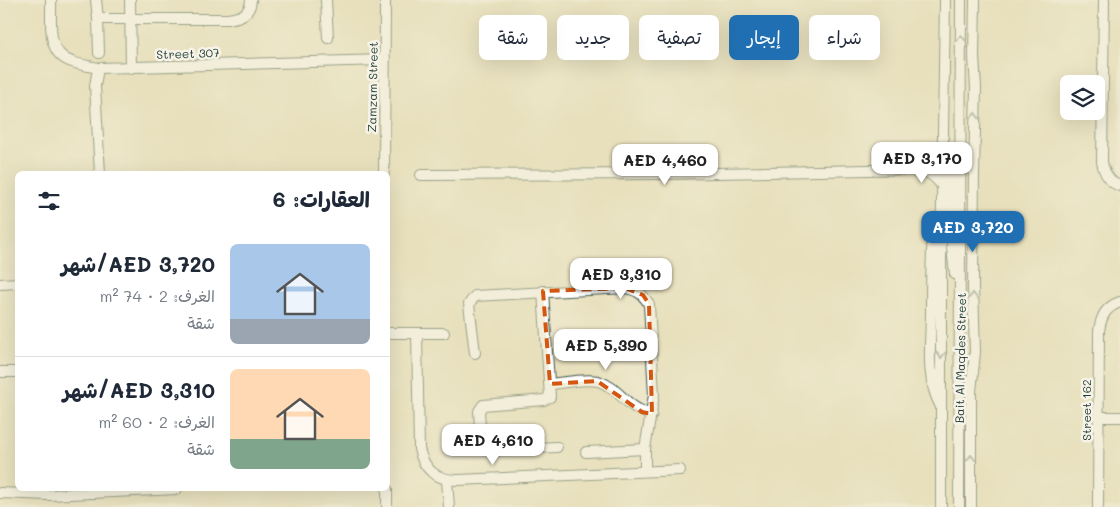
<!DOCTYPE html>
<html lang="ar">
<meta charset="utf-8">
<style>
:root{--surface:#fff;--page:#f2f2f3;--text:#1f2937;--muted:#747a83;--line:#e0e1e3;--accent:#1f6fb2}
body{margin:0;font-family:Mali,"Playpen Sans Arabic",sans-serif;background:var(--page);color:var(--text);direction:rtl;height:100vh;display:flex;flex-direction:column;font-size:19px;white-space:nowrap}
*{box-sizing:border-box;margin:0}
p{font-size:16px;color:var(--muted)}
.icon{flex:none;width:28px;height:28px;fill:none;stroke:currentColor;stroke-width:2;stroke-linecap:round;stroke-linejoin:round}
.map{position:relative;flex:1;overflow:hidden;direction:ltr}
.sheet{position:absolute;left:15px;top:171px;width:375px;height:320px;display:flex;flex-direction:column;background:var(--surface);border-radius:8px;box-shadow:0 5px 20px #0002;direction:rtl}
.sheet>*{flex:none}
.banner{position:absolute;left:405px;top:15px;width:475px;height:45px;direction:rtl;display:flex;gap:10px}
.tools{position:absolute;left:1060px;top:75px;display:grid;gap:10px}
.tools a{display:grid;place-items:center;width:45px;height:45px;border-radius:8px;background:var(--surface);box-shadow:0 5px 20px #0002;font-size:25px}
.price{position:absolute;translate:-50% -42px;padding:0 11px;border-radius:10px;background:#fff;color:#222;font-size:16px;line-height:32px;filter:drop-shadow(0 1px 2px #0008)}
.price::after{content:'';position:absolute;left:50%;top:30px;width:15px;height:11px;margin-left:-8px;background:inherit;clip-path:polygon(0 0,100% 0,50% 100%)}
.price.current{background:var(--accent);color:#fff}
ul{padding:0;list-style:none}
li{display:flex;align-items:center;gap:15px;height:125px;padding:0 20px}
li+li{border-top:1px solid var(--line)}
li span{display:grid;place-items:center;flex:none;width:140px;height:100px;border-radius:8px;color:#555}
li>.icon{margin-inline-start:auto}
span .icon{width:60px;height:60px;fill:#fffc;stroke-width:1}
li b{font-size:21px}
h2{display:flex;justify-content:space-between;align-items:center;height:60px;padding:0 20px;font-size:21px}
.chip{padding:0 18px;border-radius:8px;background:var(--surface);box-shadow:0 5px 20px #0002;font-size:18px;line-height:45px}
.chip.current{background:var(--accent);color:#fff}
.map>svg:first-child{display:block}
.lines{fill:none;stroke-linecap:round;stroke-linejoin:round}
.minor-casing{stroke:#3d5548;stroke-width:12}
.minor{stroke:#fff;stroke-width:10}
.oneway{stroke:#8f9e9a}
.marked{fill:none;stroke:#d45610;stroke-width:4;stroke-dasharray:10 6;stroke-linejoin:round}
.labels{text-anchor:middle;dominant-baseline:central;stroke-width:5;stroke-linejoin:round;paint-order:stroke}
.street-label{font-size:12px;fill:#1f3d34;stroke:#f7f3e8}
</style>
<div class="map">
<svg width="1120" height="507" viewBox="0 0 1120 507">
<rect width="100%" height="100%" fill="#f7f3e8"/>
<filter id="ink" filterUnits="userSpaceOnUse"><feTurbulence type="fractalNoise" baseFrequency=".02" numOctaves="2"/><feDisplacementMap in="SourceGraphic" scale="10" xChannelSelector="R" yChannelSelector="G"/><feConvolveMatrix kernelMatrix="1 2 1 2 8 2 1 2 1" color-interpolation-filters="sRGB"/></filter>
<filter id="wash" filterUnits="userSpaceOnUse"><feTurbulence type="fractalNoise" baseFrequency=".0096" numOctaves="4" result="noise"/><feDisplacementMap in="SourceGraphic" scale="20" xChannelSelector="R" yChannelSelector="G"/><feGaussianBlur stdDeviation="1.12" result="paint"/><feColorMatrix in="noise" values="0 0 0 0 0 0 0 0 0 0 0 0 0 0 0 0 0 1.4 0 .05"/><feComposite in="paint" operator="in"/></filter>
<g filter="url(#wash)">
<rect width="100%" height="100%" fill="#e8e0bc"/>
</g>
<g filter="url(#ink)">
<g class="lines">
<!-- minor casing -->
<g class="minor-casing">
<g id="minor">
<path d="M51,0C52,22 45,53 72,62C80,65 90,66 98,68"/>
<path d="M96,0L98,19L99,53"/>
<path d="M130,0L131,68"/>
<path d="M326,0L328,38"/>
<path d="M1104,0L1102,162C1104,173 1109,182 1120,186"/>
<path d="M98,19H228C241,17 250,14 251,0"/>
<path d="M943,161L948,166L951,172L952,248L955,274"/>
<path d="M915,168L943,161"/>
<path d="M100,174L95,86L98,68L385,60"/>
<path d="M384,174L385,0"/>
<path d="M421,175L663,174L916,169C928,171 935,176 942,186"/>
<path d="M0,284L18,283"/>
<path d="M543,291L550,397L544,400L483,405L479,411L481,444L483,447L490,450L557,447"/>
<path d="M388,333H444"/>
<path d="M417,333L419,449C424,470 436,480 458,480L680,470"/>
<path d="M475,353L469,304L475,296L625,288C637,290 642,293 649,304L654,395L645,449V471"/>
<path d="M0,372H18"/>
<path d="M550,384C564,383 583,378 598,381C619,387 628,411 652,414"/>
<path d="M940,405C925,377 931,342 931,311C931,285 931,259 933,234L941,219"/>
<path d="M1098,417H1120"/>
<path d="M586,452L645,449"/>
<path d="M447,480L449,507"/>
<path d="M387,489V507"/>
<path d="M0,493L49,495L177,489"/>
<path d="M941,507V267L945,0"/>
<path d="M959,507L961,0"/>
<path d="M971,507V392L975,352L973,286L974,174L976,88L974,57L975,0"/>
<path d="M1098,507L1099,331C1101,316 1106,307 1120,302"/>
</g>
</g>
<!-- minor -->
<use href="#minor" class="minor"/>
</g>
<!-- one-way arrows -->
<defs><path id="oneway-chevron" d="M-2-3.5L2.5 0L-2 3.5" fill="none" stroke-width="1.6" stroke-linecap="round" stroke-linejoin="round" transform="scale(1.25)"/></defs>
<g class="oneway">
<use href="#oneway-chevron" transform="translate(961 38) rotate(-90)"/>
<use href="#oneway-chevron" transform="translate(975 116) rotate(-88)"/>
<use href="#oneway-chevron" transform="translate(973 296) rotate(-90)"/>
<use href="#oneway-chevron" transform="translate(941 355) rotate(90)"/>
<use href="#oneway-chevron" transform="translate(971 458) rotate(-90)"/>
</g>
</g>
<!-- marked area -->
<path d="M0 0H1120V507H0ZM625,288L643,295L649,304L652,414L642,412L597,381L550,384L543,291Z" fill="#e8e0bc" fill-opacity=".55" fill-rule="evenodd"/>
<path class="marked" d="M625,288L643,295L649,304L652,414L642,412L597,381L550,384L543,291Z"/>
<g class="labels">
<!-- street labels -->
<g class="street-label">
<text transform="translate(188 53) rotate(-2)">Street 307</text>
<text transform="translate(372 87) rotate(-89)">Zamzam Street</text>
<text transform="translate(960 358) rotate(-89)">Bait Al Maqdes Street</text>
<text transform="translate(1086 410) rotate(-90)">Street 162</text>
</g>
</g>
</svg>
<div class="tools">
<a><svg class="icon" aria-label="layers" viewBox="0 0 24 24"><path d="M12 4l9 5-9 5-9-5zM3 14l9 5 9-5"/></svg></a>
</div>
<b class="price" style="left:922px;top:184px">AED 3,170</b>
<b class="price" style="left:665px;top:186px">AED 4,460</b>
<b class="price current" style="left:973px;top:253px">AED 3,720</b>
<b class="price" style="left:621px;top:300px">AED 3,310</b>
<b class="price" style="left:606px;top:371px">AED 5,390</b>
<b class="price" style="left:493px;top:466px">AED 4,610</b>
<div class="banner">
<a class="chip">شراء</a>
<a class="chip current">إيجار</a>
<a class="chip">تصفية</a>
<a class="chip">جديد</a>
<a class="chip">شقة</a>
</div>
<section class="sheet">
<h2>العقارات: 6<svg class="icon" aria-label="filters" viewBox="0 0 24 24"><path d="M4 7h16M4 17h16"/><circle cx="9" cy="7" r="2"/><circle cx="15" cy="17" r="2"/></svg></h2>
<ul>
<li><span style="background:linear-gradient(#a9c7e8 75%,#9aa5b1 0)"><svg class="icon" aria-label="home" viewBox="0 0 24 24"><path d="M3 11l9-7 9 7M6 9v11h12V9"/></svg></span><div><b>AED 3,720/شهر</b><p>الغرف: 2 · 74 m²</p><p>شقة</p></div></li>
<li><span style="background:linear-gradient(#ffd9b3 70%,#7fa58c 0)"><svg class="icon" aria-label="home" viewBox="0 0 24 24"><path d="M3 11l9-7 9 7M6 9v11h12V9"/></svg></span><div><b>AED 3,310/شهر</b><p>الغرف: 2 · 60 m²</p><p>شقة</p></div></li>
</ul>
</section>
</div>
